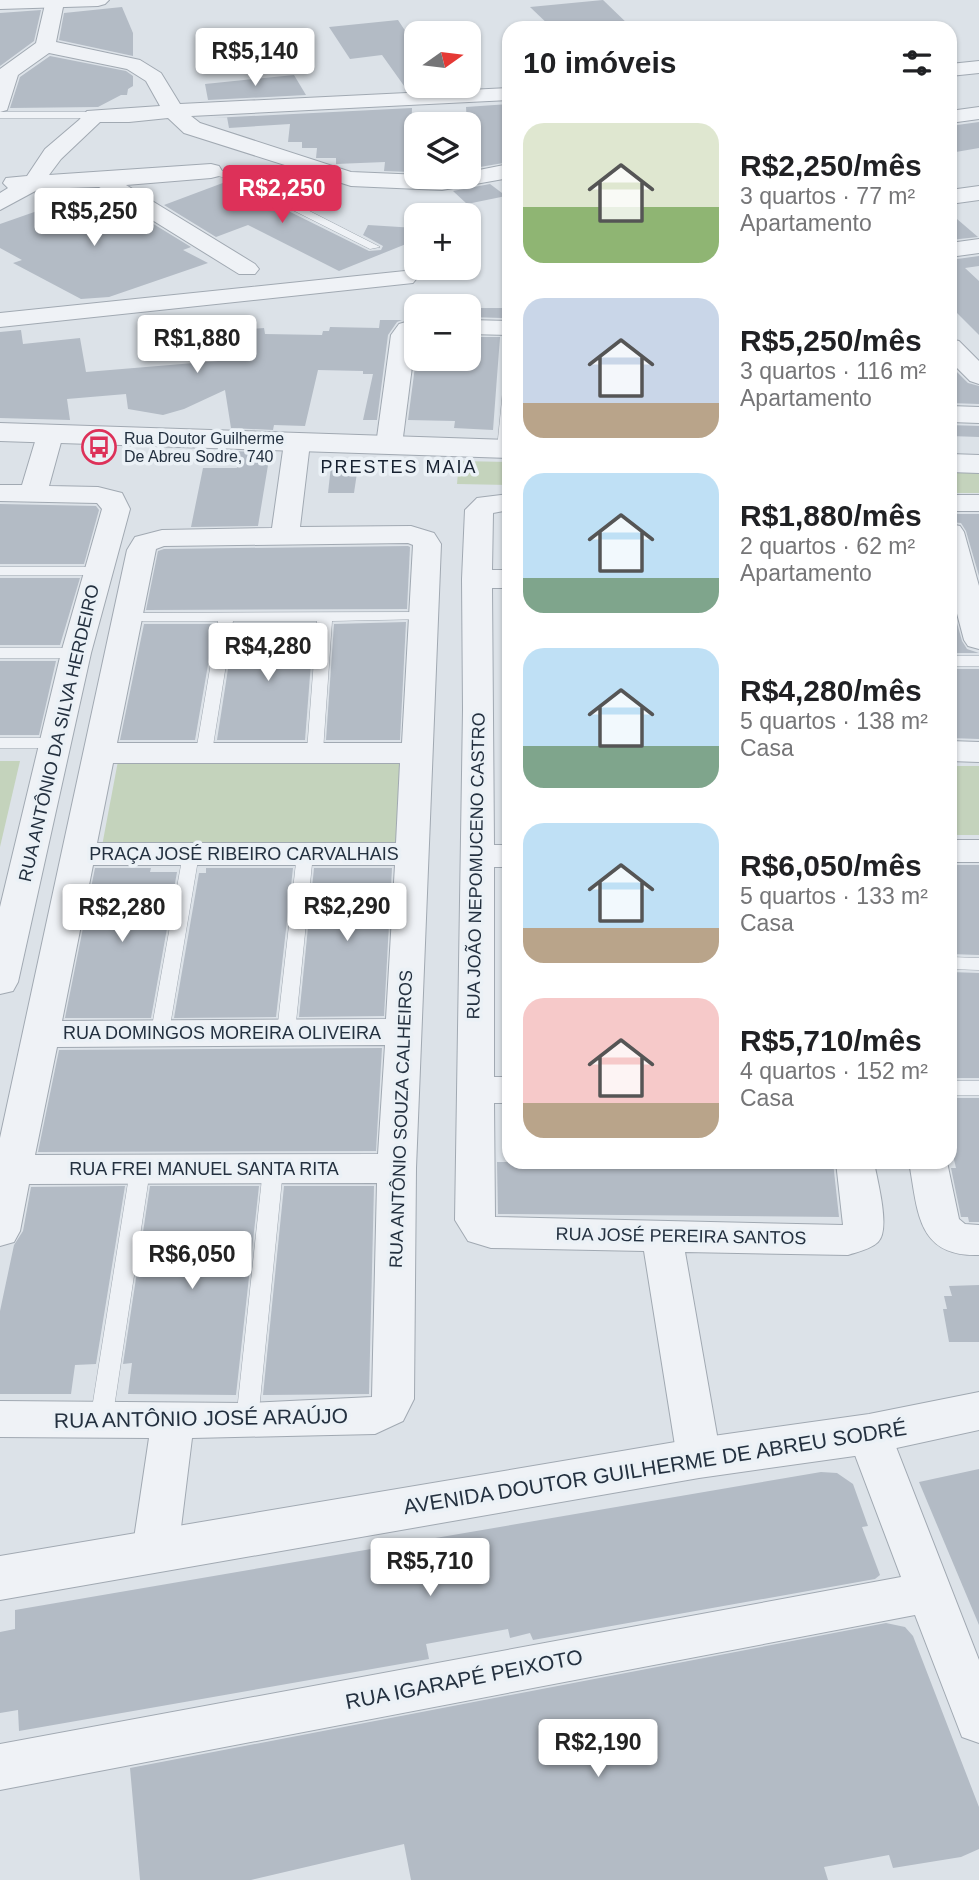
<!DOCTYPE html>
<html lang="pt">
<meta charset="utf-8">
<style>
:root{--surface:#fff;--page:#f6f6f6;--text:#202124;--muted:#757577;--accent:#dd3159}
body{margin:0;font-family:Arial,sans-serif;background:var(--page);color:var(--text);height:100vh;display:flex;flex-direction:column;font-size:26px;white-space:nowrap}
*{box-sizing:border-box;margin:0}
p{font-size:23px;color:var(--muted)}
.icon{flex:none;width:38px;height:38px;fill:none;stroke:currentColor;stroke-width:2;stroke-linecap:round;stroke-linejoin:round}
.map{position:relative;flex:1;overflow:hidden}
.sheet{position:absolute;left:502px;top:21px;width:455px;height:1148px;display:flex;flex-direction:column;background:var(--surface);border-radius:21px;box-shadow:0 2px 5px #0004}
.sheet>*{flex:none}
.needle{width:46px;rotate:76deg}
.tools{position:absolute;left:404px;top:21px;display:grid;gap:14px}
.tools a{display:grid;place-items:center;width:77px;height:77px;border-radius:14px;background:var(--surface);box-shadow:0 2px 5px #0004;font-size:35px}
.price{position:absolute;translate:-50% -60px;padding:0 16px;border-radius:7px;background:#fff;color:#222;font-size:23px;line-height:46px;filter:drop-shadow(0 2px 4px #0008)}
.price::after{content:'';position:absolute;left:50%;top:42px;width:21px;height:16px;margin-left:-10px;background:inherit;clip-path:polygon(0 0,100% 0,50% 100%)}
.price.current{background:var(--accent);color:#fff}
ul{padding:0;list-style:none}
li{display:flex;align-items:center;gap:21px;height:175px;padding:0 21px}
li span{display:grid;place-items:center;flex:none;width:196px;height:140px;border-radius:21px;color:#555}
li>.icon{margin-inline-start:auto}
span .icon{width:84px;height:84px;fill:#fffc;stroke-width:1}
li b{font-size:30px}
h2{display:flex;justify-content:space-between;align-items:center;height:84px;padding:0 21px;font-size:30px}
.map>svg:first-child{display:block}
.green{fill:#c4d3bc}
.building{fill:#b3bbc5}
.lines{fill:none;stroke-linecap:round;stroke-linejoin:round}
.service-casing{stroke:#a1a9b2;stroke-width:1}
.minor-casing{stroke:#a1a9b2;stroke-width:2}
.tertiary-casing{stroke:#a1a9b2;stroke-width:2}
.service{fill:#eff2f6;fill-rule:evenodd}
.minor{fill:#eff2f6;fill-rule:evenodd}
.tertiary{fill:#eff2f6;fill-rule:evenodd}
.labels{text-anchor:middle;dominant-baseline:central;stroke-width:7;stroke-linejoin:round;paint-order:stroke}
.far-poi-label{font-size:16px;fill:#243140;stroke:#ebf1f6;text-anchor:start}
.far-quarter-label{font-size:18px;letter-spacing:2px;fill:#172130;stroke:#ebf1f6}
.street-label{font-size:18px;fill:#243140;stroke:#ebf1f6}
.near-street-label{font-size:21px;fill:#243140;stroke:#ebf1f6}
</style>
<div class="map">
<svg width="979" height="1880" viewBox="0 0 979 1880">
<rect width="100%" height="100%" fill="#dce2e8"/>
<!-- green -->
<g class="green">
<path d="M459,461L509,462V485L457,484Z"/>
<path d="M950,470L979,471V493H950Z"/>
<path d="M403,760L400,846H102L118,761Z"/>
<path d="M0,761H20L0,847Z"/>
<rect x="950" y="766" width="29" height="69"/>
</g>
<!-- building -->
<g class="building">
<path d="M603,0L632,28H552L530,7Z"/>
<path d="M122,7L133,33V56L59,40L64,13Z"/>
<path d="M41,10L34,41L0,66V13Z"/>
<path d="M398,20L406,32L414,31L413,90H407L382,55L350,59L329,27Z"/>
<path d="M50,56L126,71L133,76V86L128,89L127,95H121L98,107L10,108L20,77Z"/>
<path d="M294,75L306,95L208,100L205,84Z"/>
<path d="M509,104V162L480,167L469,151L466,107Z"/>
<path d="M412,108L410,172L384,171L385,162L336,164V158H316L317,148H302V142H288L290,124L229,128L227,117L212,118Z"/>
<path d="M979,122V148L950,153V126Z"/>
<path d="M228,181L369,251L381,250L383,246L363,235L368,225L416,228V240L339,271L248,225L216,237L164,205Z"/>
<path d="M490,184L506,196L467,204L453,191Z"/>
<path d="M80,196L105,208L119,203L191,247L183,250L208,263L109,297L81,299L13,263L22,260L0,248V224Z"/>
<path d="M950,213L978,237L950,240Z"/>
<path d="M979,256V266L965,268L979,281V335L950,306V260Z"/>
<path d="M471,308H503L502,318L470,317Z"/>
<path d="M245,315L248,329L264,328L265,334L322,335L323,331H329L330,327L379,328L380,320H402L397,322L388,335L377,420H363L373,374H363V371L318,370L305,426L274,425L273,430L231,428L225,390L184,409L163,415L128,409L126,394L67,399L70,420L0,418V332L21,330L23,344L80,338L86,372L218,361L212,318Z"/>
<path d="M469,337H500L493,430L454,428L455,421L408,420L416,359H469Z"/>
<path d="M950,371H956L968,383L979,386V404L950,403Z"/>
<path d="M950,425L979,426V437L950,436Z"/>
<path d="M234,451L270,453L258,526L191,527L203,468H237Z"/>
<path d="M331,466H358L354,493H328Z"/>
<path d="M0,504L96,506L99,510L84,564H0Z"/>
<path d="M950,514H979V576L966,531L961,523L950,522Z"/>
<path d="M408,546L410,547L407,609L146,610L158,551L164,549Z"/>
<path d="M0,578H80L60,645H0Z"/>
<path d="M950,598L962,641L967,649L979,653H950Z"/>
<path d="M406,622L400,740H326L334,624Z"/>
<path d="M144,624H215L195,740H120Z"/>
<path d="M235,624H314L305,740H217Z"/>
<path d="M0,661H56L39,735H0Z"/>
<path d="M950,669H979V739L950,738Z"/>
<path d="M950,865H979V955L950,954Z"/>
<path d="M95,868H151L150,872H177L151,1018H65Z"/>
<path d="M206,868H293L276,1017L174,1018L199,873H206Z"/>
<path d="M314,868H392L384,1016L299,1017Z"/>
<path d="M950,972L979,973V1078H950Z"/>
<path d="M382,1048L376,1151L38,1152L59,1050Z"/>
<path d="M950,1098H979V1222H969L968,1217H961L951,1168H956L950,1143Z"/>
<path d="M497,1162H833L839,1217L498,1214Z"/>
<path d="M125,1186L96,1364L75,1365L71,1394H0V1311L14,1245L23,1231L31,1187Z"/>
<path d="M150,1186H259L236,1395L128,1394L132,1363L123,1364Z"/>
<path d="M284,1186H374L369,1394L263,1395Z"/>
<path d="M979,1285V1342H949L943,1309H947L944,1296H952L949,1286Z"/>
<path d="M979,1469V1625L919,1482Z"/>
<path d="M821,1472L837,1473L853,1484L868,1526L862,1527L880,1575L875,1579L533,1640L530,1633L510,1638L508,1629L426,1644L429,1659L19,1731L18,1710L0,1713V1632L15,1629V1610Z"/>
<path d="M886,1623L905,1627L913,1636L979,1807V1849L961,1857L893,1868L889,1855L824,1867L828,1880H411L404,1844L251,1880H140L130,1768Z"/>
</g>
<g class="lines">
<!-- service casing -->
<g class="service-casing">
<g id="service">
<path d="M0,112H94L99,115L94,118H0Z"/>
<path d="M211,168L241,176L380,247L370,249L233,180L207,173V169Z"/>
<path d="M509,386V451L504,453L497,449L503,390Z"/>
<path d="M0,567H97L104,571L97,575H0Z"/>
<path d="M421,612L428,616L426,619L332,621L323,751L315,756L307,751L317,621H233L212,752L204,757L196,752L218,621H125L118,617L125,613Z"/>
<path d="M0,648H76L84,653L76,658H0Z"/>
<rect x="950" y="656" width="29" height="10"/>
<path d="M0,738H55L63,743L55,748H0Z"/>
<path d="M191,849L199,854L169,1032L166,1037H154L151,1032L183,854Z"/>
<path d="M305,849L313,854L295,1032L292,1037H280L277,1032L297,854Z"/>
<path d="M950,957L979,958V970L950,969Z"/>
<rect x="950" y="1081" width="29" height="14"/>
<path d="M273,1162L280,1164L283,1169L258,1421L255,1427L247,1430L239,1427L236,1421L263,1169L266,1164Z"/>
<path d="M140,1163L147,1165L150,1170L112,1421L109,1427L101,1430L93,1427L90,1421L130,1170L133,1165Z"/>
</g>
</g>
<!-- minor casing -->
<g class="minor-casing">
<g id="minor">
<path d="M46,0L64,2L56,42L140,60L161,73L180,104L509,88V100L191,116L200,123L351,172L469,177V172L509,164V178L442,190L351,186L184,133L168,118L129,122H100L61,159L49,175L211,164L219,166L222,171L219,176L211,178L126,185L255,264L259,269L255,274H239L99,187L39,189L0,210V193L8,188L3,183L6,178L27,176L45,149L79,120L87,111L160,106L146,81L127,69L49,53L18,75L7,110L0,112V69L36,43Z"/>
<path d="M979,61V73L950,76V64Z"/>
<path d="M979,107V119L950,123V111Z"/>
<path d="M979,186V200L950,204V190Z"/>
<path d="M979,239V253L950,257V243Z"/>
<path d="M405,271L413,273L417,278L413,283L0,327V313Z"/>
<path d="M416,319V335L402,445L398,451L389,453L380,451L376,445L391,335L399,324Z"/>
<path d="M469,320L509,321V335L469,334Z"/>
<path d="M950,339L959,341L979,361V384L970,381L950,361Z"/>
<path d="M950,406L979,407V423L950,422Z"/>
<path d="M50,427L59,429L63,435L49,486L98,487L122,493L130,509L91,653L18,982L13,991L0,994V907L61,653L102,509L97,503L0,501V485H22L37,435L41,429Z"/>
<path d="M297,435L306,437L310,443L300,527L411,526L434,533L441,544L416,1168L414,1399L403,1421L375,1434L192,1438L178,1552L171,1566L155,1572L139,1566L132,1552L149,1438L0,1437V1401L247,1403L372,1397L377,1183L29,1184L20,1231L14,1242L0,1246V1138L127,550L135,537L162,530L272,528L284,443L288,437ZM408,543L413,545L402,743H117L156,549L164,546ZM113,763H400L396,843H97ZM93,865H395L386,1019L62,1021ZM385,1045L378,1154L35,1155L57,1047Z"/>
<path d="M509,494V510L493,513L492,570H509V588H492L494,845H509V867H494V1077H509V1103H494L495,1217L843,1225L836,1162H874C877,1180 891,1229 878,1242C871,1249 857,1252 848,1255L685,1252L721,1458L714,1471L699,1476L684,1471L677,1458L644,1251L491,1248L468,1241L455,1220L463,710L462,579L465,510L477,498Z"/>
<rect x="950" y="495" width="29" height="16"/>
<path d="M950,524L960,526L964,532L979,586V649L968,646L964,640L950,587Z"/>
<path d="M950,741L979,742V762L950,761Z"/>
<rect x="950" y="840" width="29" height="22"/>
<path d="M909,1162H947L959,1219L965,1224L979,1225V1255C916,1257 918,1210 909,1162Z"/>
<path d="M869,1416L884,1421L891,1434L979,1660V1743L962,1737L915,1615L0,1790V1744L901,1577L847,1434L854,1421Z"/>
</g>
</g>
<!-- tertiary casing -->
<g class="tertiary-casing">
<g id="tertiary">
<path d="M0,0H109L105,4L98,6L0,9Z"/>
<path d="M0,423L509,440V458L0,441Z"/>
<path d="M950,454L979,455V473L950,472Z"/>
<path d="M979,1392V1430L869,1454L699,1478L0,1600V1556L699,1438L869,1414Z"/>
</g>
</g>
<!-- service -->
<use href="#service" class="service"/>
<!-- minor -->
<use href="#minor" class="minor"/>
<!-- tertiary -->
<use href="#tertiary" class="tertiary"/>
</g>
<!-- icons -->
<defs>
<g id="bus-ring" transform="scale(1.75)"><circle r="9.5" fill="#ebf1f6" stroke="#dd3159" stroke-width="1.5"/><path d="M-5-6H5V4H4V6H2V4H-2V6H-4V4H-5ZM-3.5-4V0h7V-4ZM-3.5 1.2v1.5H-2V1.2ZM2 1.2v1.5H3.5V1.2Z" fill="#dd3159"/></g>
</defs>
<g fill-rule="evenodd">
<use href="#bus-ring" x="99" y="447"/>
</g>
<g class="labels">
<!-- far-poi labels -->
<g class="far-poi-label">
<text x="124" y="438">Rua Doutor Guilherme<tspan x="124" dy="18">De Abreu Sodre, 740</tspan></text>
</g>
<!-- far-quarter labels -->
<g class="far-quarter-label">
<text x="399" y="467">PRESTES MAIA</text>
</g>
<!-- street labels -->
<g class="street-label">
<text transform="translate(59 733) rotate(-77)">RUA ANTÔNIO DA SILVA HERDEIRO</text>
<text x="244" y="854">PRAÇA JOSÉ RIBEIRO CARVALHAIS</text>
<text transform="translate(476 866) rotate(-89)">RUA JOÃO NEPOMUCENO CASTRO</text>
<text x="222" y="1033">RUA DOMINGOS MOREIRA OLIVEIRA</text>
<text transform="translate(401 1119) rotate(-88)">RUA ANTÔNIO SOUZA CALHEIROS</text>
<text x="204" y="1169">RUA FREI MANUEL SANTA RITA</text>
<text transform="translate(681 1236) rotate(1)">RUA JOSÉ PEREIRA SANTOS</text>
</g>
<!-- near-street labels -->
<g class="near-street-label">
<text transform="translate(201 1418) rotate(-1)">RUA ANTÔNIO JOSÉ ARAÚJO</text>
<text transform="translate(655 1467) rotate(-9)">AVENIDA DOUTOR GUILHERME DE ABREU SODRÉ</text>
<text transform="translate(464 1679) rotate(-11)">RUA IGARAPÉ PEIXOTO</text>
</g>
</g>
</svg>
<div class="tools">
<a><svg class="needle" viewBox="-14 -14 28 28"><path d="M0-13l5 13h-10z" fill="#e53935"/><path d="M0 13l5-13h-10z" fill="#757577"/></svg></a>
<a><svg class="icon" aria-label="layers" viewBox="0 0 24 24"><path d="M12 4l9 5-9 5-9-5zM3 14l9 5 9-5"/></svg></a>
<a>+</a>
<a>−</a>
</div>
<b class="price" style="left:255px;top:88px">R$5,140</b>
<b class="price current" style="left:282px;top:225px">R$2,250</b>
<b class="price" style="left:94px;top:248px">R$5,250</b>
<b class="price" style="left:197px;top:375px">R$1,880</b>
<b class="price" style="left:268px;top:683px">R$4,280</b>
<b class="price" style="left:347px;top:943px">R$2,290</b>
<b class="price" style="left:122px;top:944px">R$2,280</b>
<b class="price" style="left:192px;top:1291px">R$6,050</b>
<b class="price" style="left:430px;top:1598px">R$5,710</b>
<b class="price" style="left:598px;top:1779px">R$2,190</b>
<section class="sheet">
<h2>10 imóveis<svg class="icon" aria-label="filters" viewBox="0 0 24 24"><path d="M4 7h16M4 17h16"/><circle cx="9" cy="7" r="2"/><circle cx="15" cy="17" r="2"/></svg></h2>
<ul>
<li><span style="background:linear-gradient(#dfe7d0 60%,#8fb573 0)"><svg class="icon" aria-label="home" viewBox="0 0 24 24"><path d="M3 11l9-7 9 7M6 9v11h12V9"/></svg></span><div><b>R$2,250/mês</b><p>3 quartos · 77 m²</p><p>Apartamento</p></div></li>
<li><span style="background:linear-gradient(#c9d6e8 75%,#b9a48a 0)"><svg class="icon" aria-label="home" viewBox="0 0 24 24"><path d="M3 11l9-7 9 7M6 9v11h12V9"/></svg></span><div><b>R$5,250/mês</b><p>3 quartos · 116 m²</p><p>Apartamento</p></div></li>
<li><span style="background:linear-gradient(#bfe0f5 75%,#7fa58c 0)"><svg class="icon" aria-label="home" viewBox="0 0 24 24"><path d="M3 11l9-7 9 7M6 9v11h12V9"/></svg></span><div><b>R$1,880/mês</b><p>2 quartos · 62 m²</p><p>Apartamento</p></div></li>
<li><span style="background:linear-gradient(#bfe0f5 70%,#7fa58c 0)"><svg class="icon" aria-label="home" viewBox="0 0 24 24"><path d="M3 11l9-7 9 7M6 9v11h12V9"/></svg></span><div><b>R$4,280/mês</b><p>5 quartos · 138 m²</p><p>Casa</p></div></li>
<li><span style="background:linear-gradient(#bfe0f5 75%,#b9a48a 0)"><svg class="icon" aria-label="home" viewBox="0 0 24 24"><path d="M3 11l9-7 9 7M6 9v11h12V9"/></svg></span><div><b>R$6,050/mês</b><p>5 quartos · 133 m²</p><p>Casa</p></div></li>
<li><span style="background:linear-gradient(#f6c9c9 75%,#b9a48a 0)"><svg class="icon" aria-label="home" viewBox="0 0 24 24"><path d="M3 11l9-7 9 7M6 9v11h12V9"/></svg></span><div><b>R$5,710/mês</b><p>4 quartos · 152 m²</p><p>Casa</p></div></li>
</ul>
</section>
</div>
